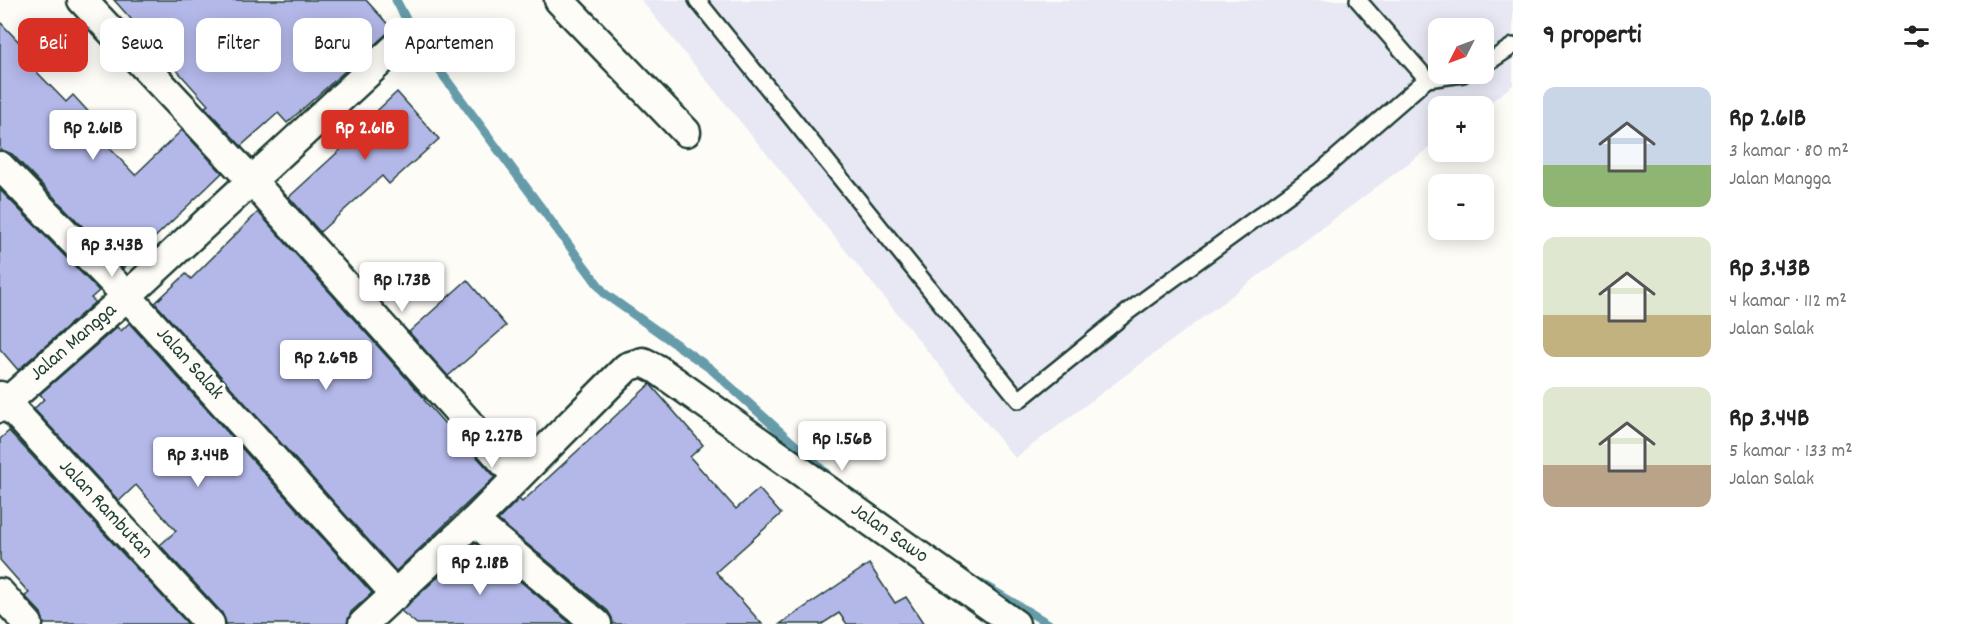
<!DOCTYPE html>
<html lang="id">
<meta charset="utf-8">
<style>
:root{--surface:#fff;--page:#f6f6f6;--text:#222;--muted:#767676;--accent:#d93025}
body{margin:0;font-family:Dekko,sans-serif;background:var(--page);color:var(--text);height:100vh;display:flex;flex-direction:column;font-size:22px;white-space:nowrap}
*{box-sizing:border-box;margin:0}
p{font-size:20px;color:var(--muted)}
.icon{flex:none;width:33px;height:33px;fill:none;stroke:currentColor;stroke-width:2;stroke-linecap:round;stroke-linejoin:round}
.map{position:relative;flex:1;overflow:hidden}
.panel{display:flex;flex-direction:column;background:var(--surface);width:450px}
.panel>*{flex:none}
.guide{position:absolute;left:18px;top:18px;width:570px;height:54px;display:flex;gap:12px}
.needle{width:39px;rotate:228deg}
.controls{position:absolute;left:1428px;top:18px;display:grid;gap:12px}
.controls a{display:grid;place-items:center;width:66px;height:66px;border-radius:12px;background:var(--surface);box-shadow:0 3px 15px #0003;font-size:30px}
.price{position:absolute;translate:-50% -51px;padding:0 14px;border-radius:6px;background:#fff;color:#222;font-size:20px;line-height:39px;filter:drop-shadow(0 2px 3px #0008)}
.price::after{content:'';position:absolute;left:50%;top:36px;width:18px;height:14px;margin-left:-9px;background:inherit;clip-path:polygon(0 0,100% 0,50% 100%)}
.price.on{background:var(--accent);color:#fff}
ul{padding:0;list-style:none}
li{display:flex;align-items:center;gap:18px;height:150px;padding:0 30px}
li span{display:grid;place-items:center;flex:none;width:168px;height:120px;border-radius:12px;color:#555}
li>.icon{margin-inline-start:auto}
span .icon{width:72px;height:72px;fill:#fffc;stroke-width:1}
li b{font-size:26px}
h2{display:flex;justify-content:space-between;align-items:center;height:72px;padding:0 30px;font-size:26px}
.chip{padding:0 21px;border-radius:12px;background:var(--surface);box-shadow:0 3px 15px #0003;font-size:21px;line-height:54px}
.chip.on{background:var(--accent);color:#fff}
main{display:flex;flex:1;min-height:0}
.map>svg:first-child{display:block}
.built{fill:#e7e8f3;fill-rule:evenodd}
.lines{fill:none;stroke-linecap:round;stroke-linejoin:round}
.stream{stroke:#669caa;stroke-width:9}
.building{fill:#b3b8e9;stroke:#1f3d34;stroke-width:1.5}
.service-casing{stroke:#1f3d34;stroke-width:20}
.minor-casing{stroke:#1f3d34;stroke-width:33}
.service{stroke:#fdfcf7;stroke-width:15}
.minor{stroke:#fdfcf7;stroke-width:28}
.labels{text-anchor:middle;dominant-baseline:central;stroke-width:6;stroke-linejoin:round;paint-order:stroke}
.street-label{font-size:21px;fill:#1f3d34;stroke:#fdfcf7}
</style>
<main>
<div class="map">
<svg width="1513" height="624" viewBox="0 0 1513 624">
<rect width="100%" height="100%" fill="#fdfcf7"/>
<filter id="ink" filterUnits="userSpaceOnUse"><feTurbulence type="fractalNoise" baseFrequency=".0167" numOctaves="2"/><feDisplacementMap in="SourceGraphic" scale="12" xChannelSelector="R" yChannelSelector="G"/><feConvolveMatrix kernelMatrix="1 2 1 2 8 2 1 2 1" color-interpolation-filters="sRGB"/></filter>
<g filter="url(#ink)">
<!-- built -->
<path class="built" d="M641,0H1513V85L1484,107L1438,106V141L1015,458ZM1438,28H1484V74H1438Z"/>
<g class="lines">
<!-- stream -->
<g class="stream">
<path d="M396,0L417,40L605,294L711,369L827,474"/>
<path d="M982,584L1049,624"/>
</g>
</g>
<!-- building -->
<g class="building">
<path d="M114,0H366L392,29L287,123L278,113L241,146L205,107L208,105Z"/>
<path d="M0,22L39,63L33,68L66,102L73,95L94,118L87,124L135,175L182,130L222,173L123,268L12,154L0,150Z"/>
<path d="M397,92L439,139L389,184L382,176L320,232L289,197L350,141L348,138Z"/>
<path d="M0,190L99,291L91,298L95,302L18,370L0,349Z"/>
<path d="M258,212L425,399L424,400L467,449L469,448L495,477L396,571L155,303L186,274L191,279Z"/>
<path d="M467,280L506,326L448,376L409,332Z"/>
<path d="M129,323L372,593L351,612L347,624H226L222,613L160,545L176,531L155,507L136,485L119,501L34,409L44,399L40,394L117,327L121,331Z"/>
<path d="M650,384L703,445L690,457L736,509L759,489L781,514L716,572L762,624H613L612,618L608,611L498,520L519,499L522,502Z"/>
<path d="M9,431L188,624H44L41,613L25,596L29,593L0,560V439Z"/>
<path d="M475,543L571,624H417L401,611Z"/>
<path d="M869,564L895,603L906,597L924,624H847L839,613L822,624H780Z"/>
</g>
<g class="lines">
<!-- service casing -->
<g class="service-casing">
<g id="service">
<path d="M697,0L1019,400L1129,311L1321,171L1427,79L1358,0"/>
<path d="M1484,65L1513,46"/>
<path d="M1427,79L1463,74"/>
</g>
</g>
<!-- minor casing -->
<g class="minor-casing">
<g id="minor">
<path d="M82,0L252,181L517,477"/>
<path d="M559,0L686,132"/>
<path d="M0,166L127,296L396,595"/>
<path d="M0,396L210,624"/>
<path d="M0,408L127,296L397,46"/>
<path d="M474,521L597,624"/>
<path d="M0,593L28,624"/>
<path d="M363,624L474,521L627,367L643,362L657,369L1015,624"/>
</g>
</g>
<!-- service -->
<use href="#service" class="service"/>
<!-- minor -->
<use href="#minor" class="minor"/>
</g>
</g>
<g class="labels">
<!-- street labels -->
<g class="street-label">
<text transform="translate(74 343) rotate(-41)">Jalan Mangga</text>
<text transform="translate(189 364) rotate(48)">Jalan Salak</text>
<text transform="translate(105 510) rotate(47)">Jalan Rambutan</text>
<text transform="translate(889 534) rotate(35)">Jalan Sawo</text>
</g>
</g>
</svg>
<div class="controls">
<a><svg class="needle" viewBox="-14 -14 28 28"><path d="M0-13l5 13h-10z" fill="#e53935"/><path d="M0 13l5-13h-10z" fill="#767676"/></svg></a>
<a>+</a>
<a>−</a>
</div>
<b class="price" style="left:93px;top:161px">Rp 2.61B</b>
<b class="price on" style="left:365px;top:161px">Rp 2.61B</b>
<b class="price" style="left:112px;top:278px">Rp 3.43B</b>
<b class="price" style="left:402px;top:313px">Rp 1.73B</b>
<b class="price" style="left:326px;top:391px">Rp 2.69B</b>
<b class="price" style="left:492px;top:469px">Rp 2.27B</b>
<b class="price" style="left:842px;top:472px">Rp 1.56B</b>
<b class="price" style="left:198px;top:488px">Rp 3.44B</b>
<b class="price" style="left:480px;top:596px">Rp 2.18B</b>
<div class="guide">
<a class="chip on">Beli</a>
<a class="chip">Sewa</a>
<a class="chip">Filter</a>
<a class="chip">Baru</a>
<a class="chip">Apartemen</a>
</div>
</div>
<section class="panel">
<h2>9 properti<svg class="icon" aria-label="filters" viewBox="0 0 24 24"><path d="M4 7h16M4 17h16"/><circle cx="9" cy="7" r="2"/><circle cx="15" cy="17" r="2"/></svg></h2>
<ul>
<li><span style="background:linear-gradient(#c9d6e8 65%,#8fb573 0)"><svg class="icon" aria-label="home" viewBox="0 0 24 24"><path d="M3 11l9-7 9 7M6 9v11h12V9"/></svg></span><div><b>Rp 2.61B</b><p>3 kamar · 80 m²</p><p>Jalan Mangga</p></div></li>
<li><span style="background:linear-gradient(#dfe7d0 65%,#c2b280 0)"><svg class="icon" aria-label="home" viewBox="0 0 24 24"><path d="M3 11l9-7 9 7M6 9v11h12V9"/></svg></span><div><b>Rp 3.43B</b><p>4 kamar · 112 m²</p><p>Jalan Salak</p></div></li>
<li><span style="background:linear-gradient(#dfe7d0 65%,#b9a48a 0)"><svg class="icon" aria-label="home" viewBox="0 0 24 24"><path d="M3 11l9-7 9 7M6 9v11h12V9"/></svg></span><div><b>Rp 3.44B</b><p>5 kamar · 133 m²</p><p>Jalan Salak</p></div></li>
</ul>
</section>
</main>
